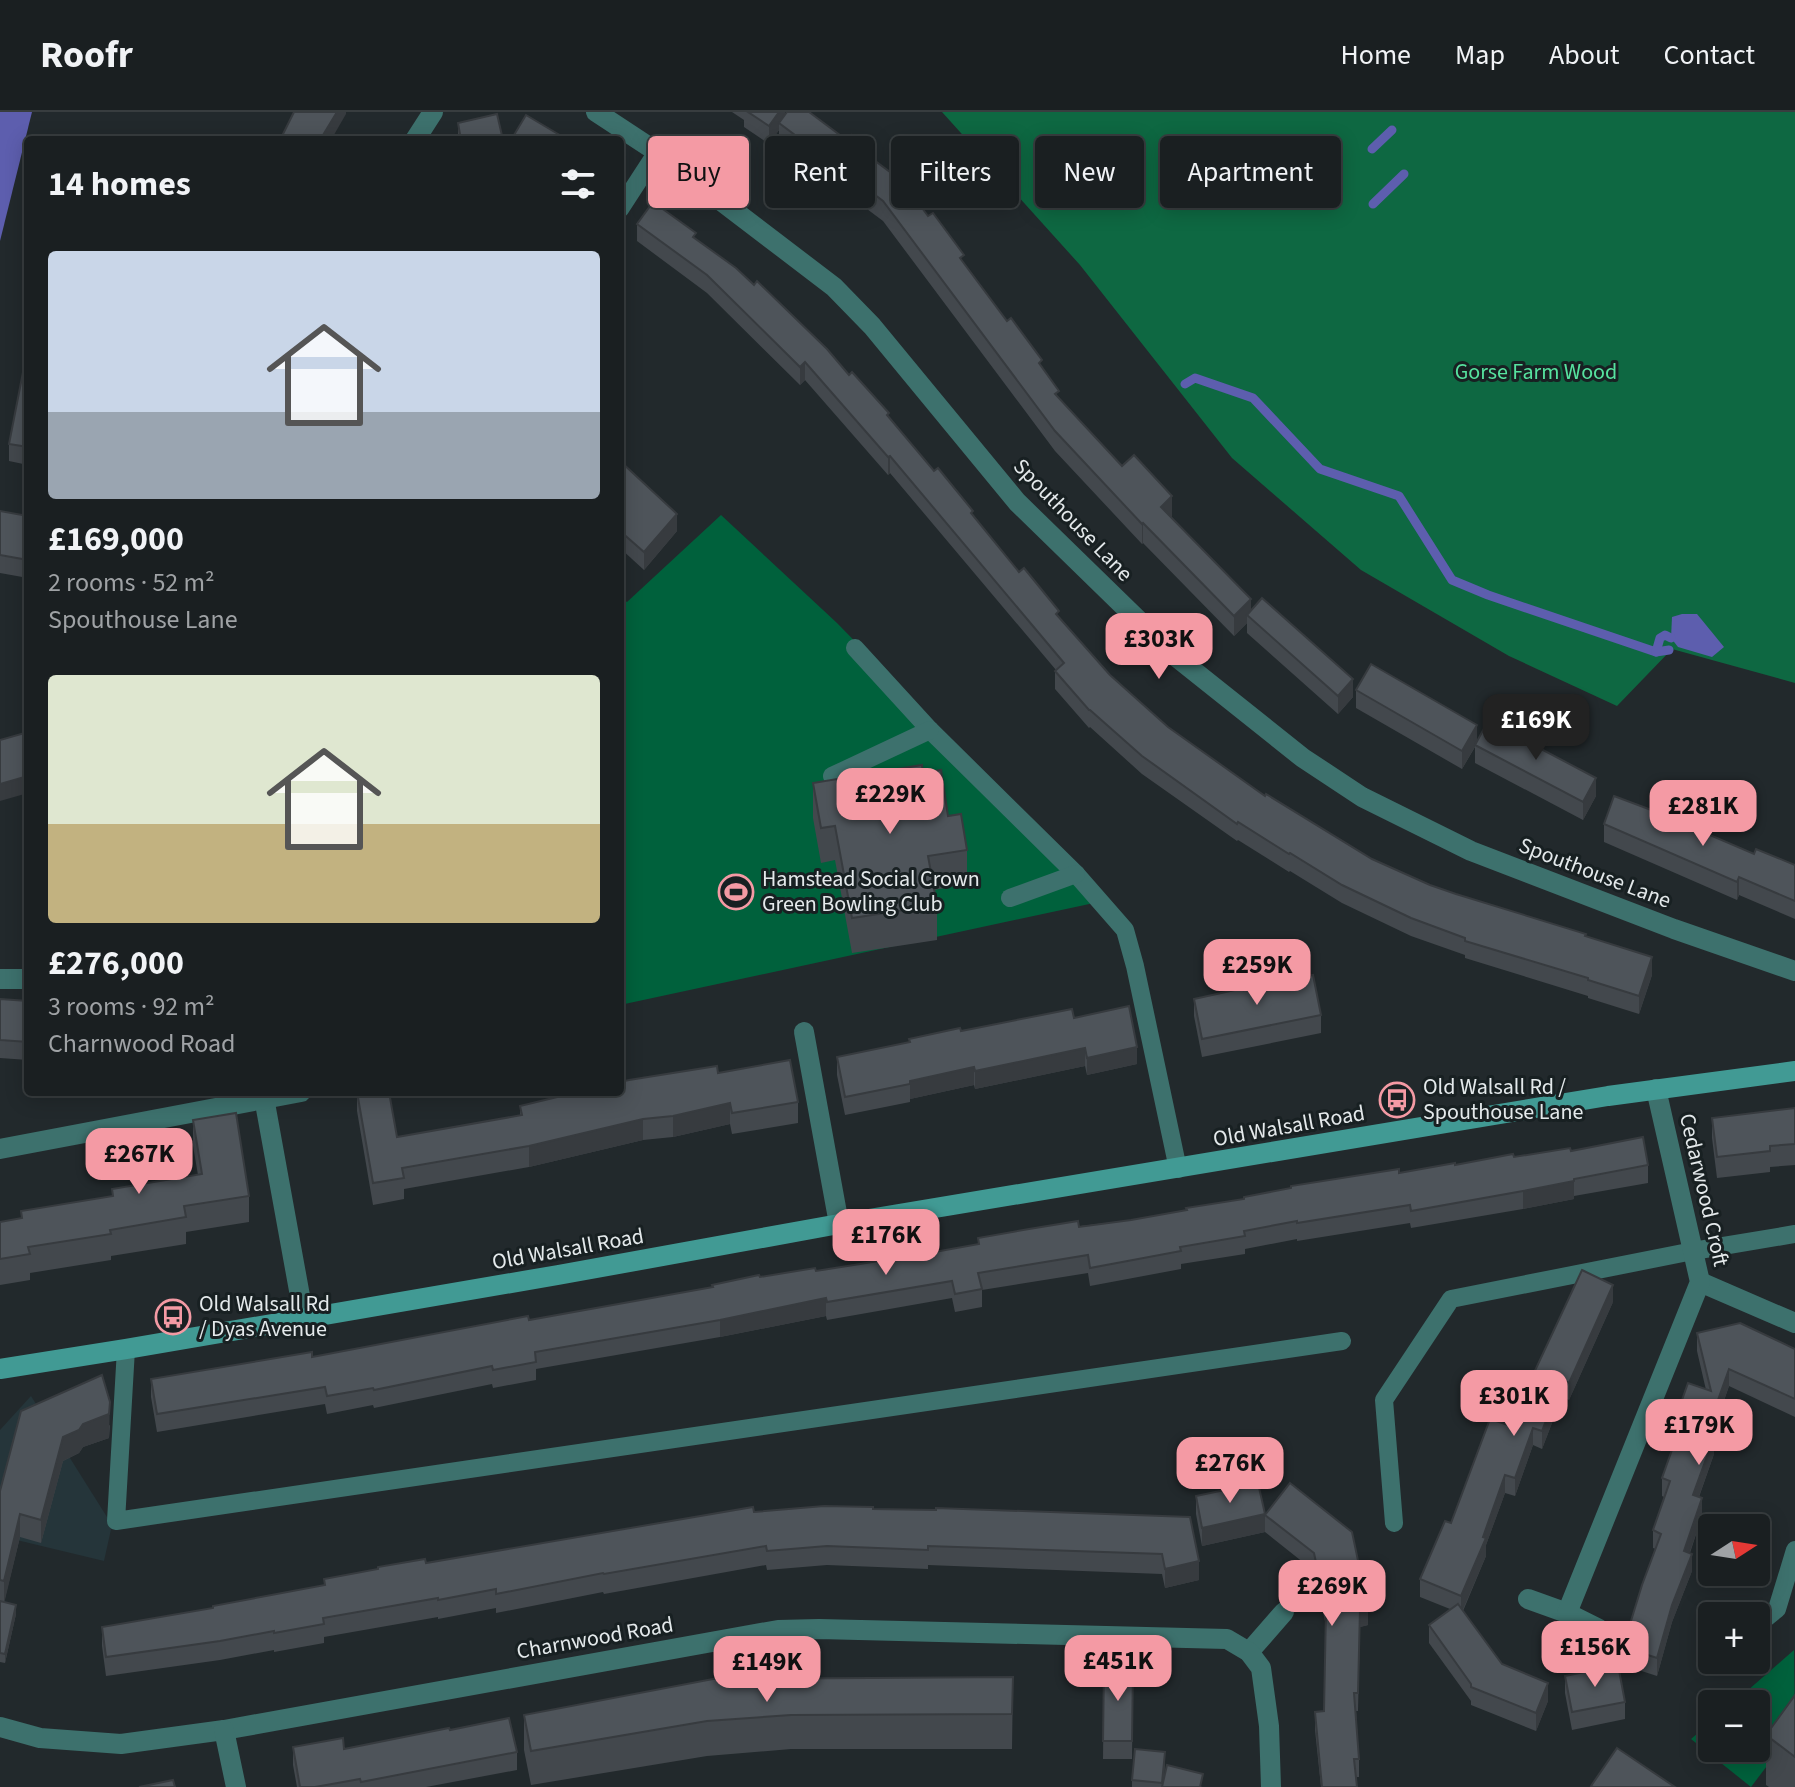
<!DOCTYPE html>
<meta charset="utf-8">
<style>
:root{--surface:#1a1f21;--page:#272c2e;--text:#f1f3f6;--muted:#9fa2a5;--line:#383d3f;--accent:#f49aa4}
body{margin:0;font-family:"Source Sans 3",sans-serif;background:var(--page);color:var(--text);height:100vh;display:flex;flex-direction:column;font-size:30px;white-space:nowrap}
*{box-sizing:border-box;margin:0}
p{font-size:26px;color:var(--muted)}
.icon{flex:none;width:44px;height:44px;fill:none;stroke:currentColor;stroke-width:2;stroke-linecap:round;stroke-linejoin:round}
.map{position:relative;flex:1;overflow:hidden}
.sheet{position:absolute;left:24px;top:24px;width:600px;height:960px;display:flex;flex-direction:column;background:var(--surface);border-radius:8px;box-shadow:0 4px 20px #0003,0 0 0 2px var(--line)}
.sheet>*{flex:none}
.top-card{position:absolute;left:648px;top:24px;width:760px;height:72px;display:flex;gap:16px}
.needle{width:52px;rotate:78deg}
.controls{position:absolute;left:1698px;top:1402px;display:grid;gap:16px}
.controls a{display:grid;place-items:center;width:72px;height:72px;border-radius:8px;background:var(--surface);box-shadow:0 4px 20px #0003,0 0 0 2px var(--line);font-size:40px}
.price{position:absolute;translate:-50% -68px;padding:0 18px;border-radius:16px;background:var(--accent);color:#111;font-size:26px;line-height:52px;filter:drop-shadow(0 2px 4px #0008)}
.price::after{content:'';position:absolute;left:50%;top:48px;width:24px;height:18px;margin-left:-12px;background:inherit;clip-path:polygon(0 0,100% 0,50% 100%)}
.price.selected{background:#222;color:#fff}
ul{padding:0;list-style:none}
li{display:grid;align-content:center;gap:16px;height:424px;padding:0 24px}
li span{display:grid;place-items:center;height:248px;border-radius:8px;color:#555}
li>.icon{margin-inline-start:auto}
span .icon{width:144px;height:144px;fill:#fffc;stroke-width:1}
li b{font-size:34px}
h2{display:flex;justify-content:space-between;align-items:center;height:96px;padding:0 24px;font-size:34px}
.tag{padding:0 28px;border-radius:8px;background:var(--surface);box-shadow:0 4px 20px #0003,0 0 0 2px var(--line);font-size:28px;line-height:72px}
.tag.selected{background:var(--accent);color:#111}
header{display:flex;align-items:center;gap:48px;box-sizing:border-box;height:112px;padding:0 40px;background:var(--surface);border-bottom:2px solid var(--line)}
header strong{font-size:38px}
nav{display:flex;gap:44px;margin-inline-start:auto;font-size:28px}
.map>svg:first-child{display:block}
.built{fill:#25353a}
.green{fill:#00613c}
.forest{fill:#0e6842}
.water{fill:#5d5eae}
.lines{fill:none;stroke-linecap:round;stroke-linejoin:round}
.stream{stroke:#5d5eae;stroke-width:9}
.service{stroke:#3d716d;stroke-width:18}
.minor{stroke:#3d716d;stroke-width:20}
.secondary{stroke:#419a94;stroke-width:20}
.wall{fill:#43484d}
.shaded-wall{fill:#373b3f}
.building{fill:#4e545a;stroke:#373b3f;stroke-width:2}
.labels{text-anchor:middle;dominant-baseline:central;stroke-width:6;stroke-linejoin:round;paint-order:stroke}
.park-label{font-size:22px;fill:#56e29f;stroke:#182022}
.street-label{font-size:22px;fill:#e4e9eb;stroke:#182022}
.poi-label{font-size:22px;fill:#e4e9eb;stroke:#182022;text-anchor:start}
</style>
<header>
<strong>Roofr</strong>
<nav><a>Home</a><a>Map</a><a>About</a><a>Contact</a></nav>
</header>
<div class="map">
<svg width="1795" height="1675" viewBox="0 0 1795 1675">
<rect width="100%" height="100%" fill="#22292c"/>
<!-- built -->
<path class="built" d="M31,1284L112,1413L104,1449L0,1424V1318Z"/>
<!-- green -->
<g class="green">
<path d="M721,403L837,511L1108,788L620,893V485L627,490Z"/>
<path d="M1794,1538L1795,1617L1751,1675L1691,1627L1712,1609V1636H1756V1592H1732Z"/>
</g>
<!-- forest -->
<path class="forest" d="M942,0H1795V571L1672,537L1617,594L1509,544L1361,458L1232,346L1080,153Z"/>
<!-- water -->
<g class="water">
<path d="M0,0H32L0,129Z"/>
<path d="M1682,502H1697L1724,535L1712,545L1678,535L1671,526L1672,505Z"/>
</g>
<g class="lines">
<!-- stream -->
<g class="stream">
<path d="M1372,37L1392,18"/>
<path d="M1373,92L1404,62"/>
<path d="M1185,272L1195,266L1253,286L1320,357L1399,384L1452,468L1488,483L1656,540L1669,538"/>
<path d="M1656,540L1660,526L1665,523L1671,526"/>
</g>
<!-- service -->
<g class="service">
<path d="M620,97L657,40"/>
<path d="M855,536L930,618L1076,762L1125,818L1135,854L1178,1057"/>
<path d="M832,664L930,618"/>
<path d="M1010,786L1076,762"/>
<path d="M126,1237L116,1409L1342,1229"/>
<path d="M1394,1411L1384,1288L1451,1187L1693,1139L1795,1122"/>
<path d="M1756,1514L1777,1497L1795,1438"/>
</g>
<!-- minor -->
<g class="minor">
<path d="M596,0L657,40L834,175L872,214L1017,390L1175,544L1303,646L1362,685L1471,739L1674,817L1795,859"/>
<path d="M415,28L433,0"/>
<path d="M0,867H28"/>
<path d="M804,920L839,1112"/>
<path d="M263,980L304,1206"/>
<path d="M0,1037L301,980"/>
<path d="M1700,1170L1795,1211"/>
<path d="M1528,1487L1567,1501L1599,1517"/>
<path d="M1567,1501L1700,1170L1656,977"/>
<path d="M1249,1540L1284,1500"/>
<path d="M0,1615L40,1626L121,1632L224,1618L778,1518L819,1517L1227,1527L1249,1540L1261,1556L1269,1614L1271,1675"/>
<path d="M224,1618L236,1675"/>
</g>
<!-- secondary -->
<path class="secondary" d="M0,1257L126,1237L558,1163L839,1112L1608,984L1795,959"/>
</g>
<!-- wall -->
<g class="wall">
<path d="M732,0H785V3L870,45L964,151L1042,256L1059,287L1122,354L1172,404L1171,405L1251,498L1353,585L1338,602L1247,521V511L1234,524L1143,431L1142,432L1055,339L883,109L779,31V18L769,32L744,15V8Z"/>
<path d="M458,11L503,28H458Z"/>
<path d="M637,112L696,127L849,263L889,306L1019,460L1110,563L1168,615L1265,684L1372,747L1430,773L1456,782L1586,824L1652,863L1639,902L1588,886V884L1465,846V843L1411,824L1342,791L1290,759L1289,760L1238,728L1237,729L1142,662L1090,615L1089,616L1055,577V559L1056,558L890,361L888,363L805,268L800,273L707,181L637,129Z"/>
<path d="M28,255V353L9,349V332Z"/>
<path d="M620,349L677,419L644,458L620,436Z"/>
<path d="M0,399L28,404V466L0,461Z"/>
<path d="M1356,578L1477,629L1596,684L1583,708L1475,651V635L1462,657L1356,596Z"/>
<path d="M923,661L967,738V772L934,778L937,793V828L852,841L835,748L821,751L813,706V671Z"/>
<path d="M1604,712L1754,742L1795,753V807L1739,783L1737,788L1604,730Z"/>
<path d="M1244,878L1321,903V921L1202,945L1194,904V887Z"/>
<path d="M0,887L28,889V948L0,946Z"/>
<path d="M1074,906L1137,952L1087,963L1085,954L975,977L974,973L910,987V990L845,1003L837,963V945L961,919Z"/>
<path d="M718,961L798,990V1011L732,1022L730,1012L673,1025L643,1028L529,1055L404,1077V1087L373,1093L357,999V980L397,1025L520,1003V994Z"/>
<path d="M1795,996V1053L1770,1055V1060L1717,1066L1712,1026V1006Z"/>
<path d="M193,1008L249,1084V1110L186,1120V1132L111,1144V1148L30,1161V1168L0,1173V1110L21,1106V1099L112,1084V1077L198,1063L193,1034Z"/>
<path d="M1571,1039L1648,1053V1071L1574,1084V1087L1523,1097L1411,1116L1410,1111L1297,1129V1127L1245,1137V1142L1181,1152V1157L1090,1174L1088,1161L982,1178V1195L955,1200L952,1186L827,1208L826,1204L720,1225L536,1257V1268L493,1276L492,1272L374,1296L373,1293L327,1302L325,1292L157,1320L151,1285V1267L312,1245L529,1208L712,1175L760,1165L816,1159L929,1141L978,1132V1126L1131,1108L1399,1061Z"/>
<path d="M1613,1190L1569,1288L1562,1285L1542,1337L1533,1333L1515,1384L1505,1381L1486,1433V1444L1463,1499L1502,1552L1548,1589L1536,1619L1471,1593V1589L1429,1531V1513L1450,1497L1420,1485V1467L1508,1313L1533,1263Z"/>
<path d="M1697,1221L1795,1237V1305L1729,1274L1712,1324L1714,1342L1699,1385L1702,1404L1690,1441L1692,1459L1672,1510L1657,1564L1623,1553V1535L1656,1437L1653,1436V1418L1664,1385L1662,1384V1366L1677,1323H1676V1305L1706,1278L1697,1239Z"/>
<path d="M110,1313L109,1326L83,1335L79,1341L63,1349L41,1431L20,1425L4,1490L16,1502L5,1551L0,1550V1379Z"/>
<path d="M1290,1371L1368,1513L1360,1515L1358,1599H1356L1359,1647V1665H1356L1357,1675H1321L1315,1618V1600L1324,1599L1326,1514L1314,1459L1265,1420V1403Z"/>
<path d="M1196,1384L1265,1420L1202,1434L1196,1402Z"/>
<path d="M873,1397L1190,1405L1199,1468L1165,1476L1162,1462L928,1453V1457L827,1453L767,1458L766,1453L604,1482L603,1480L496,1501V1496L438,1507V1505L324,1525V1531L274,1540V1538L220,1548L106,1564L102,1534V1515L213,1497L324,1473V1467L754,1400Z"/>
<path d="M1104,1552L1133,1553L1132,1647H1103Z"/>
<path d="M1565,1564L1625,1590V1607L1572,1618L1565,1581Z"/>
<path d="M1013,1565L1012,1637H791L707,1644L531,1673L524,1638V1603Z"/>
<path d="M1795,1583V1675H1769L1766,1673V1623Z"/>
<path d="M450,1618L517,1640V1658L426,1675H297L293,1653V1635L344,1637Z"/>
<path d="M1165,1649L1164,1668L1203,1675H1132V1668Z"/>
</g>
<!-- shaded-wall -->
<g class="shaded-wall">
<path d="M337,0H346V2L331,28H320Z"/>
<path d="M779,0H785V9L779,11V18L769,32V14Z"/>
<path d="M805,250V268L800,273V255Z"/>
<path d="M890,344V361L888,363V345Z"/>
<path d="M1172,384V404L1161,415V395Z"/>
<path d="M677,402V419L644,458V440Z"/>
<path d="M1143,411V431L1142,432V412Z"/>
<path d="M1251,487V507L1247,503V511L1234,524V504Z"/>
<path d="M1353,567V585L1338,602V584Z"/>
<path d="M1477,613V631L1462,657V639Z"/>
<path d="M28,664V681L0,689V672Z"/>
<path d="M1596,666V684L1583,708V690Z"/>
<path d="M1739,765V783L1737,788V770Z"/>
<path d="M1652,845V863L1639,902V884Z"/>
<path d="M1137,935V952L1087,963V946Z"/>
<path d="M1085,936V954L975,977V959Z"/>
<path d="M974,955V973L910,987V969Z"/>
<path d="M730,991V1012L673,1025V1004Z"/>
<path d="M643,1007V1028L529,1055V1034Z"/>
<path d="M1574,1069V1087L1523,1097V1079Z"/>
<path d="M1613,1173V1190L1569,1288V1271Z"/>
<path d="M826,1186V1204L720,1225V1208Z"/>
<path d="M1729,1257V1274L1706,1339V1322Z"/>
<path d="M1562,1267V1285L1542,1337V1319Z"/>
<path d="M110,1290L109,1326L83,1335L79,1341L63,1349L41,1431V1408L63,1325Z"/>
<path d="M1533,1316V1333L1515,1384V1366Z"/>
<path d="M1714,1325V1342L1693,1401V1383Z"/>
<path d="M1505,1363V1381L1486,1433V1444L1461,1502V1484Z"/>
<path d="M1702,1386V1404L1684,1457V1439Z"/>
<path d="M20,1402V1425L4,1492V1469Z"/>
<path d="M1265,1402V1420L1202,1434V1416Z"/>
<path d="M1692,1442V1459L1672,1510L1657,1564V1546L1672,1493Z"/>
<path d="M1199,1449V1468L1165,1476V1457Z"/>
<path d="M16,1493V1502L5,1551V1542Z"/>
<path d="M1368,1496V1513L1360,1515L1358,1599L1360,1497Z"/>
<path d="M1548,1571V1589L1536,1619V1601Z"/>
</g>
<!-- building -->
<g class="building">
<path d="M294,0H337L320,28H280Z"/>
<path d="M748,0H779L769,14Z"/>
<path d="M787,0H809L848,29L852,23L870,37L866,42L902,69L928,104L933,101L964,143L960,146L1007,209L1011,206L1042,248L1039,251L1059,279L1055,282L1122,354L1134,343L1172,384L1161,395L1251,487L1234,504L1143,411L1142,412L1055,319L883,89L779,11Z"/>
<path d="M497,2L503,28H461L458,11Z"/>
<path d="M526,3L568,28H511Z"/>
<path d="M653,90L696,121L693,125L736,156L754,173L757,169L827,237L849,263L852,260L889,301L887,303L934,359L938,356L973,399L971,401L1019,460L1024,456L1059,499L1056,502L1110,563L1168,615L1265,684L1266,682L1372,747L1430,773L1456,782L1586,822L1585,824L1652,845L1639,884L1588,868V866L1465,829V826L1411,806L1342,773L1290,741L1289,742L1238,710L1237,712L1142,644L1090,598H1089L1055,559L1064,551L890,344L888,345L805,250L800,255L707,163L637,112Z"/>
<path d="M24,255H28V335L9,332Z"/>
<path d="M620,349L677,402L644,440L620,419Z"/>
<path d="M0,399L28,404V448L0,443Z"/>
<path d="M1262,486L1353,567L1338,584L1247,503Z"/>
<path d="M1371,552L1477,613L1462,639L1356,578Z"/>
<path d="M1488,609L1596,666L1583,690L1475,633Z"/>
<path d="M28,620V664L0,672V628Z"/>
<path d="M922,653L923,661L941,658L948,704L961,702L967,738L928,744L937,793L852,806L835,714L821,716L813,671Z"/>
<path d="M1614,684L1654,699L1754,742L1756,737L1795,753V789L1739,765L1737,770L1604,712Z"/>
<path d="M1313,863L1321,903L1202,927L1194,887L1244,876V878Z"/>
<path d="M0,887L28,889V930L0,928Z"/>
<path d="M1129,894L1137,935L1087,946L1085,936L975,959L974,955L910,969V972L845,985L837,945L910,930L909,927L960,916L961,919L1072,897L1074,906Z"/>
<path d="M790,948L798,990L732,1001L730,991L673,1004L643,1007L529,1034L402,1056L404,1066L373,1071L357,980H389L397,1025L522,1003L520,994L578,980H620V970L629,968L717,954L718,961Z"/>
<path d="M1795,996V1032L1770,1034V1039L1717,1045L1712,1006Z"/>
<path d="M236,1001L249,1084L184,1094L186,1105L110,1118L111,1122L28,1135L30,1142L0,1147V1110L22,1106L21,1099L113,1084L112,1077L202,1062L193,1008Z"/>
<path d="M1643,1025L1648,1053L1574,1067V1069L1523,1079L1411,1099L1410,1093L1297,1111V1109L1244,1119L1245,1124L1180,1135L1181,1139L1090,1156L1088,1143L978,1161L982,1177L955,1182L952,1169L827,1190L826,1186L720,1208L535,1240L536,1250L493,1258L492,1254L374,1278L373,1276L327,1284L325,1275L157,1302L151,1267L312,1240V1245L528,1204L529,1208L713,1175L712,1173L759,1163L760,1165L815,1156L816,1159L929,1141L979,1132L978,1126L1029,1117L1078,1109L1079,1115L1131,1108L1187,1098L1186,1096L1244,1087V1085L1291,1076V1074L1399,1057V1061L1455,1051V1053L1513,1042L1514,1045L1570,1036L1571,1039Z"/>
<path d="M1582,1158L1613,1173L1569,1271L1562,1267L1542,1319L1533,1316L1515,1366L1505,1363L1483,1425L1486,1426L1461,1484L1420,1467L1445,1409L1451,1411L1490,1307L1508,1313L1528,1261L1533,1263Z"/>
<path d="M1740,1211L1795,1237V1287L1729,1257L1706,1322L1714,1325L1693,1383L1702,1386L1684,1439L1692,1442L1672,1493L1657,1546L1623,1535L1642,1473L1661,1422L1653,1418L1670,1369L1662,1366L1683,1307L1676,1305L1688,1271L1711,1279L1697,1221Z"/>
<path d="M102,1263L110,1290L109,1302L83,1312L79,1318L63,1325L41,1408L20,1402L4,1469L0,1468V1379L21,1299Z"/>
<path d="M1258,1371L1265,1402L1202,1416L1196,1384Z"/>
<path d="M1290,1371L1352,1420L1368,1496L1360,1497L1358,1581H1354L1359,1647H1354L1357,1675H1322L1315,1600L1324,1599L1326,1497L1314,1441L1265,1403Z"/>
<path d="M824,1394L873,1395V1397L936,1398V1396L1190,1405L1199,1449L1165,1457L1162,1442L928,1434V1438L827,1434L767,1439L766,1434L604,1462L603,1461L496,1482V1477L438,1488V1486L323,1506L324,1512L274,1521V1519L220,1529L106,1545L102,1515L213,1496V1494L325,1473L324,1467L378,1457V1455L425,1447L426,1451L753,1395L754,1400Z"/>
<path d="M0,1489L16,1493L5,1542L0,1541Z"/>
<path d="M1458,1492L1502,1552L1548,1571L1536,1601L1471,1575V1572L1429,1513Z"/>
<path d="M1104,1552L1133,1553L1132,1629H1103Z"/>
<path d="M1618,1553L1625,1590L1572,1600L1565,1564Z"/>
<path d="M1013,1565L1012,1602L791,1603L707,1609L531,1639L524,1603L713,1567Z"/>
<path d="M1795,1583V1645L1766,1623Z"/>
<path d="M509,1606L517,1640L361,1670L360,1667L315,1675H300L293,1635L343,1626L344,1637L449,1616L450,1618Z"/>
<path d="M1617,1636L1675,1675H1593L1591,1674Z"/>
<path d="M1135,1637L1165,1640L1162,1671L1132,1668Z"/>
<path d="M1167,1653L1203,1662L1200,1675H1162Z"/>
<path d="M173,1668L175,1675H139Z"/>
</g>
<!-- icons -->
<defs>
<g id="stadium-ring" transform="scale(1.8)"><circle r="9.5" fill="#182022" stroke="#f49aa4" stroke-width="1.5"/><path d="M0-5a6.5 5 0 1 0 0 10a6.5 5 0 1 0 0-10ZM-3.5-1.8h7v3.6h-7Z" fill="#f49aa4"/></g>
<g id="bus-ring" transform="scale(1.8)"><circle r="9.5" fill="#182022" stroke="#f49aa4" stroke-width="1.5"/><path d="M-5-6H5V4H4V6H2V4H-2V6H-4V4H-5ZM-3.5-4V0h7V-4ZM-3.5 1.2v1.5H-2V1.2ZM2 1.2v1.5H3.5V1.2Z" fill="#f49aa4"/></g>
</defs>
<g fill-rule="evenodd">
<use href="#stadium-ring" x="736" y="780"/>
<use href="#bus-ring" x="1397" y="988"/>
<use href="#bus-ring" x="173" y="1205"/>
</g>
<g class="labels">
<!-- park labels -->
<g class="park-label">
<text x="1536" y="260">Gorse Farm Wood</text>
</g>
<!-- street labels -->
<g class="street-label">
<text transform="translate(1073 408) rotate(46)">Spouthouse Lane</text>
<text transform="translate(1595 761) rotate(21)">Spouthouse Lane</text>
<text transform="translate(1289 1014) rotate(-10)">Old Walsall Road</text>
<text transform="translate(1704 1078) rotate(77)">Cedarwood Croft</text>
<text transform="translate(568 1137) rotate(-10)">Old Walsall Road</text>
<text transform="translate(595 1526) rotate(-10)">Charnwood Road</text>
</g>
<!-- poi labels -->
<g class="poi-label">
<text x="762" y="767">Hamstead Social Crown<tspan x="762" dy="25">Green Bowling Club</tspan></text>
<text x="1423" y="975">Old Walsall Rd /<tspan x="1423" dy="25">Spouthouse Lane</tspan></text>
<text x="199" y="1192">Old Walsall Rd<tspan x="199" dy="25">/ Dyas Avenue</tspan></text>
</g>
</g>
</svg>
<div class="controls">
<a><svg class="needle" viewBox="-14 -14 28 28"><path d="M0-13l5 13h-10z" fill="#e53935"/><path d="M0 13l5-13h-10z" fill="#9fa2a5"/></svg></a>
<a>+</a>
<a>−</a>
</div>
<b class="price" style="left:1159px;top:569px">£303K</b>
<b class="price selected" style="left:1536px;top:650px">£169K</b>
<b class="price" style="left:890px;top:724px">£229K</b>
<b class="price" style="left:1703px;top:736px">£281K</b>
<b class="price" style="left:1257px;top:895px">£259K</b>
<b class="price" style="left:139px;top:1084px">£267K</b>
<b class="price" style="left:886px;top:1165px">£176K</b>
<b class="price" style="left:1514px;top:1326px">£301K</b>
<b class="price" style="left:1699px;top:1355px">£179K</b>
<b class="price" style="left:1230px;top:1393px">£276K</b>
<b class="price" style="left:1332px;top:1516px">£269K</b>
<b class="price" style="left:1595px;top:1577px">£156K</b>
<b class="price" style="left:1118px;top:1591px">£451K</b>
<b class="price" style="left:767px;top:1592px">£149K</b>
<div class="top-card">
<a class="tag selected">Buy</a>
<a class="tag">Rent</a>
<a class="tag">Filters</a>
<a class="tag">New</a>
<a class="tag">Apartment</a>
</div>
<section class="sheet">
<h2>14 homes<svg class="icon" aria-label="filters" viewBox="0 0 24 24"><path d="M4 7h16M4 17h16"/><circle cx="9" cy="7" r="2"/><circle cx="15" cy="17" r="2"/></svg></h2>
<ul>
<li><span style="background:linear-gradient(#c9d6e8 65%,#9aa5b1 0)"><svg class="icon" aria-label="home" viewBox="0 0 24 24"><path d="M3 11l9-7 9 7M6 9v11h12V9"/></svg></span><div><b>£169,000</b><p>2 rooms · 52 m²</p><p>Spouthouse Lane</p></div></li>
<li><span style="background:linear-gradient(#dfe7d0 60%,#c2b280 0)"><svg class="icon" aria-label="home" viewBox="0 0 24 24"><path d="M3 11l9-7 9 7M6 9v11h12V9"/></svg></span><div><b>£276,000</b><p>3 rooms · 92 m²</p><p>Charnwood Road</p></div></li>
</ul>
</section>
</div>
